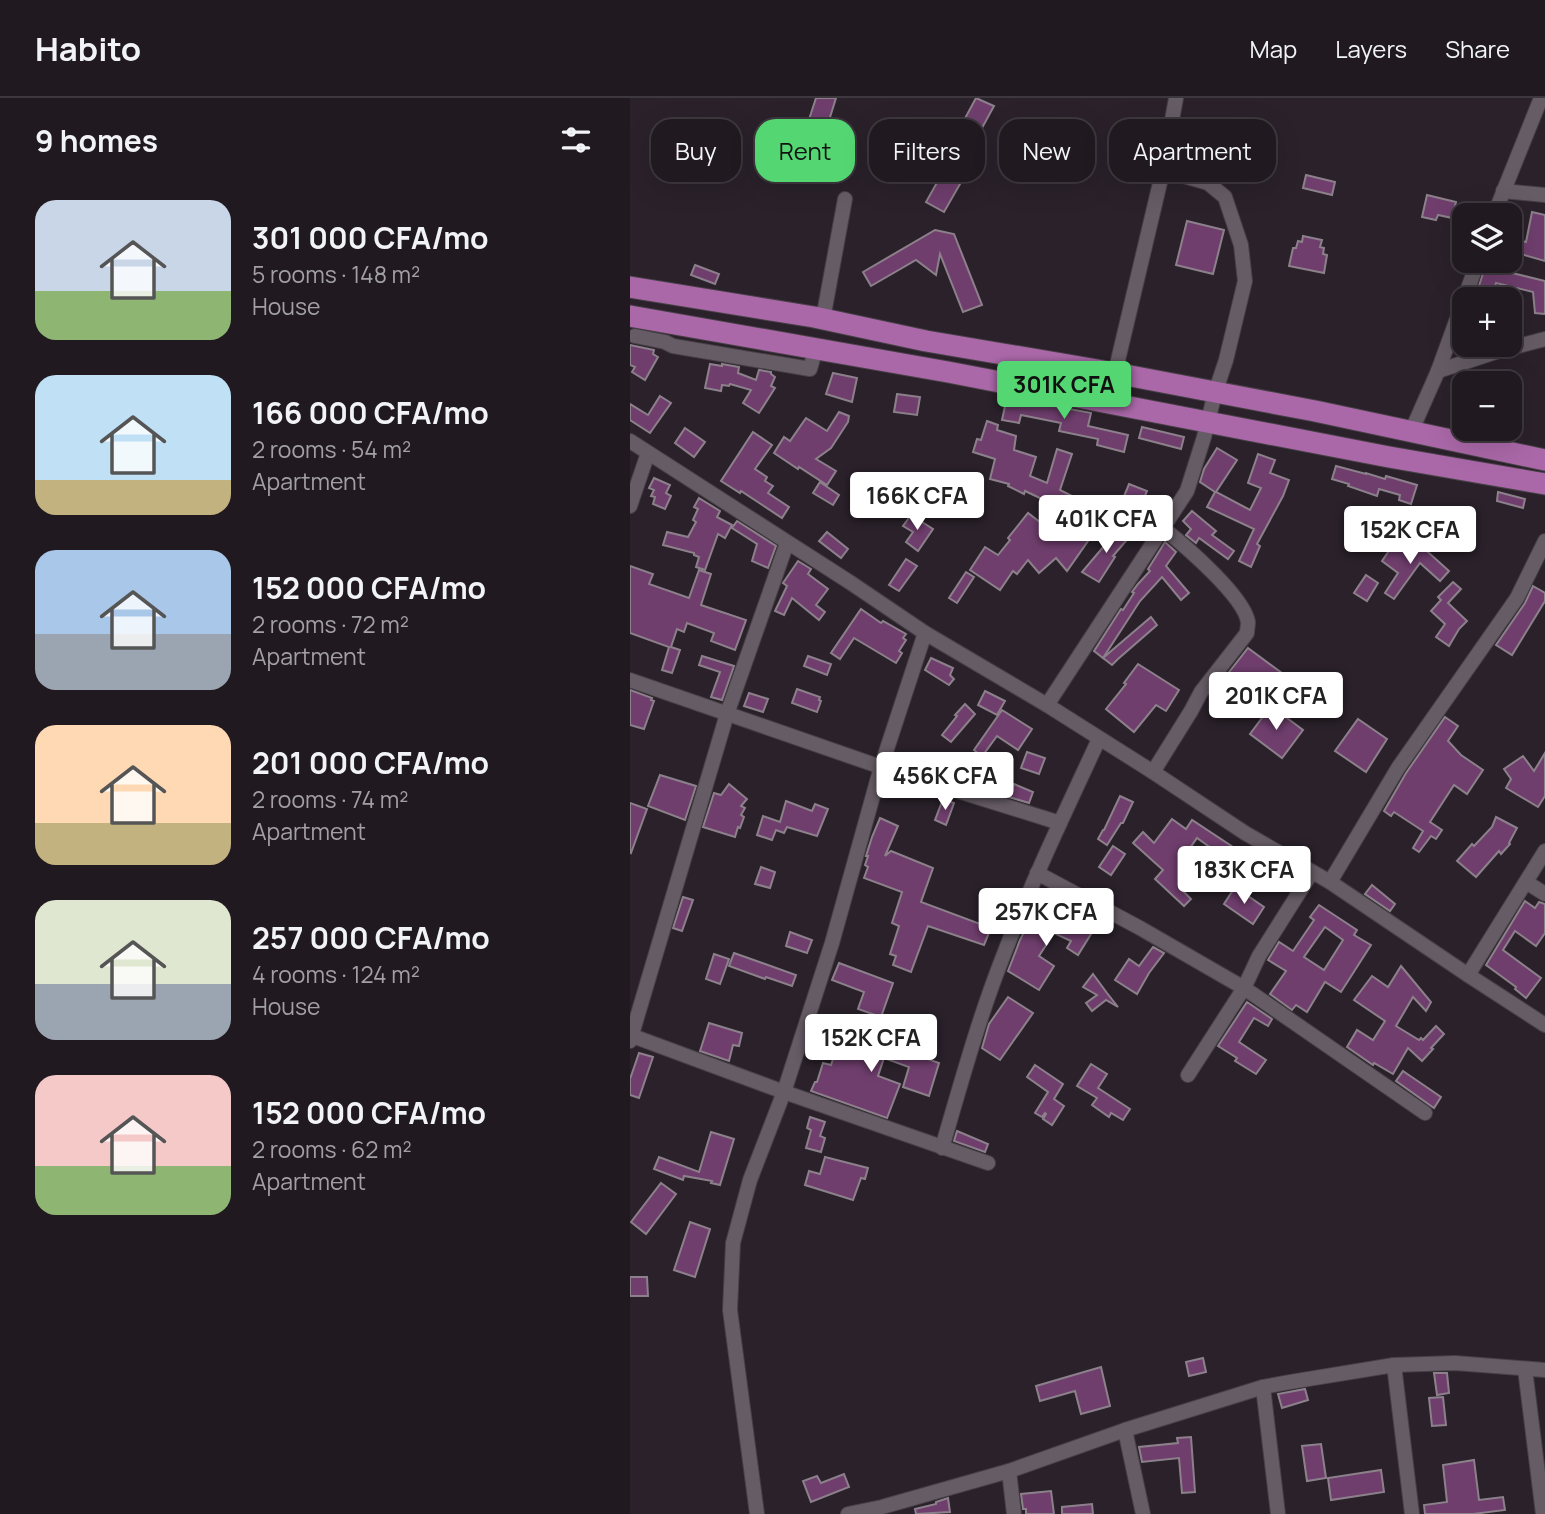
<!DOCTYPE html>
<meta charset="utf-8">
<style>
:root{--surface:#201920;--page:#2d262d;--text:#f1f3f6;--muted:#a2a0a5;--line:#3d383e;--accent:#54d672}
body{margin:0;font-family:Manrope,sans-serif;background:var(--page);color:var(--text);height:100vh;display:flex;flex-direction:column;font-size:26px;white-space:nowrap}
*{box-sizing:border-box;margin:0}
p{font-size:23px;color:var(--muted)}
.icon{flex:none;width:38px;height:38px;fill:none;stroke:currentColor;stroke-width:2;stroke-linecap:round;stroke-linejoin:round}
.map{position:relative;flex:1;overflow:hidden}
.details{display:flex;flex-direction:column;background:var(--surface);width:630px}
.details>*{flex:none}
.guide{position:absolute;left:21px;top:21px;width:665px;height:63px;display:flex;gap:14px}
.tools{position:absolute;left:822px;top:105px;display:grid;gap:14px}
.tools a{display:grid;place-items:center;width:70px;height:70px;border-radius:14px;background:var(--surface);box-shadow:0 7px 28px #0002,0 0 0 2px var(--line);font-size:35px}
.price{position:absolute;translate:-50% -60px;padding:0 16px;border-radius:7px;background:#fff;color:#222;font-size:23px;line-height:46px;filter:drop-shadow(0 2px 4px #0008)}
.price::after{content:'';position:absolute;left:50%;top:42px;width:21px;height:16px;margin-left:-10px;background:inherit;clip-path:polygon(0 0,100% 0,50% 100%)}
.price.selected{background:var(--accent);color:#111}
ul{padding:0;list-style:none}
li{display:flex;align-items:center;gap:21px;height:175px;padding:0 35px}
li span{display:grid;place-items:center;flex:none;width:196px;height:140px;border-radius:21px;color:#555}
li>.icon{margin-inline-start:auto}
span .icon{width:84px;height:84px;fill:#fffc;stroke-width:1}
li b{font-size:30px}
h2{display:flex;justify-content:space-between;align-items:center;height:84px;padding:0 35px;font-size:30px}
.chip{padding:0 24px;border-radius:21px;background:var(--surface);box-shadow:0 7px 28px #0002,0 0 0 2px var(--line);font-size:24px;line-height:63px}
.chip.selected{background:var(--accent);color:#111}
header{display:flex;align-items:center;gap:42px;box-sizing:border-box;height:98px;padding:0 35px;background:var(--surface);border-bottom:2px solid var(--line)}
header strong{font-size:33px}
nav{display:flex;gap:38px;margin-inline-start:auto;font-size:24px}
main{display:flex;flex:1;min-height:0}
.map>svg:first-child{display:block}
.building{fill:#6f3e6d;stroke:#8c818b;stroke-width:2;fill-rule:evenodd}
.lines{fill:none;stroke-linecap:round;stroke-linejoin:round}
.minor-casing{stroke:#474046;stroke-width:16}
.primary-casing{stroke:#474046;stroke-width:23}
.minor{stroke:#665c65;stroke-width:14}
.primary{stroke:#aa68a8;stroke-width:21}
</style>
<header>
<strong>Habito</strong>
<nav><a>Map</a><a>Layers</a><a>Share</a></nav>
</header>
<main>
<section class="details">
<h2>9 homes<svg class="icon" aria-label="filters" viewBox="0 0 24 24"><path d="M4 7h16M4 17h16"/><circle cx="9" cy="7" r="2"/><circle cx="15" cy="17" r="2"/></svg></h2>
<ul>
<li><span style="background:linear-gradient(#c9d6e8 65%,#8fb573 0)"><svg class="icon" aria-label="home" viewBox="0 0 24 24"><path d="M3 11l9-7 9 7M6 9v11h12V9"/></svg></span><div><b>301 000 CFA/mo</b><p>5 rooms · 148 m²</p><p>House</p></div></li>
<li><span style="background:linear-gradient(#bfe0f5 75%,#c2b280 0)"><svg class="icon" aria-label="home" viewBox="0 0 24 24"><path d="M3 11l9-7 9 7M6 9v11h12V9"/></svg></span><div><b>166 000 CFA/mo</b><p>2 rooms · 54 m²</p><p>Apartment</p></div></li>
<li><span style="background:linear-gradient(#a9c7e8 60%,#9aa5b1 0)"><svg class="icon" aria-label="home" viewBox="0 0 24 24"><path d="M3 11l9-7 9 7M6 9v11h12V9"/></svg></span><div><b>152 000 CFA/mo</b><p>2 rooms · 72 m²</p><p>Apartment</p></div></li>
<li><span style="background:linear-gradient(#ffd9b3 70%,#c2b280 0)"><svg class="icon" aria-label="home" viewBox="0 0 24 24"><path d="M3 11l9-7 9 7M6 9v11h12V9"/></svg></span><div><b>201 000 CFA/mo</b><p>2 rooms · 74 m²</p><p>Apartment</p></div></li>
<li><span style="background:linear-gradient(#dfe7d0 60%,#9aa5b1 0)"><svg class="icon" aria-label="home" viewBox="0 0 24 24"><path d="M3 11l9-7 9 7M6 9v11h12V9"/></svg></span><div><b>257 000 CFA/mo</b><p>4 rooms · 124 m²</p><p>House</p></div></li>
<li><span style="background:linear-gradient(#f6c9c9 65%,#8fb573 0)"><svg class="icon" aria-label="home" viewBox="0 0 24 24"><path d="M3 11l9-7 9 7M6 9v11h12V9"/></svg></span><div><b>152 000 CFA/mo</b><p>2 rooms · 62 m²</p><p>Apartment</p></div></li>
</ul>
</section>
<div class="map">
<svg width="915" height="1416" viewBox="0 0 915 1416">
<rect width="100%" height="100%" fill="#2a212a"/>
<!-- building -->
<g class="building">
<path d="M186,0H206L187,61L168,55Z"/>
<path d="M346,0L364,8L335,61L342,65L314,114L296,104L326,51L320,48Z"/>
<path d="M567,38L596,46L592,63L576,59L574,65L561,62Z"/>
<path d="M676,77L705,84L702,97L673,90Z"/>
<path d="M797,97L826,104L822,120L808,117L806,122L792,119Z"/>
<path d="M902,114L915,117V163L880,153V140L896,144Z"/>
<path d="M557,123L594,132L583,176L546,167Z"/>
<path d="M305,132L324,136L352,207L333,214L310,156L306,177L286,162L241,188L233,174Z"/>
<path d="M673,138L692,142L690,149L694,150L693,156L697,157L694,175L659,168L663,150H666L668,143L672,144Z"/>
<path d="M857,163H881L878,174L915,183V216L905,215L903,194L866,185L862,201L846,197Z"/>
<path d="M65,167L89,176L85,186L61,177Z"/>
<path d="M0,247L24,252L23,256L28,259L15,282L2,274L5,269L0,267Z"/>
<path d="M80,266L92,268V266L109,269L108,275L126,282L129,272L141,274V276L145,279L141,288L145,290L129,315L113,305L121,292L100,286L99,288L92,287L91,293L75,290Z"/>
<path d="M203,275L227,280L222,304L196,296Z"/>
<path d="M267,296L290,299L287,317L264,314Z"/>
<path d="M30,298L41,305L20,335L0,322V306L18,317Z"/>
<path d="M377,299L461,315L458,328L498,337L494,354L467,347L468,341L429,333L431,325L391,317L389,325L372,322Z"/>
<path d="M209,314L219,318L218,324L201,350L186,361L206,373L197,387L169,369L168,371L144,355L154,339L160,343L176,320L197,333Z"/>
<path d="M357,323L368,327L367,332L386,338L384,352L406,359L400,378L417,385L427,351L442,356L430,392L442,398L435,414L426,410L427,408L395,393L394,396L378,388L379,386L360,381L365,361L343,354L347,341L351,342Z"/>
<path d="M512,329L554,339L551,351L509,340Z"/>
<path d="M55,330L75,344L64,359L45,345Z"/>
<path d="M123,334L142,347L125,371L137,379L135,383L143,388L138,395L159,409L152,420L111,393L110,395L91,383Z"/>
<path d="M587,350L607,362L586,394L620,412L631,390L618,385L628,356L645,362L640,375L659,382L653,398L627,446L630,448L621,469L609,463L624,431L577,409L585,394L570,384L574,371Z"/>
<path d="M706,368L736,376V375L755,381L756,378L787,387L781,406L769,402L770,397L749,391L747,398L718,388L719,386L702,381Z"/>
<path d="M24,380L40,387L36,395L41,398L35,411L23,406L25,399L21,398L24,392L19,390Z"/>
<path d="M190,384L209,397L203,407L183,395Z"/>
<path d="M499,386L517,393L508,415L490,408Z"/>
<path d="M868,394L895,401L893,410L867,403Z"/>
<path d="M69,400L90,413L87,419L102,427L95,440L88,436L75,472L66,469L69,459L64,457V455L33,447L37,434L58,439L66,424L63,422L68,411L64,409Z"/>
<path d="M466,407L477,416L437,473L426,460L409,475L398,462L387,476L383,473L370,492L340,472L355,449L368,457L380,442L378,440L398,415L415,428L417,425L434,441L448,420L454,424Z"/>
<path d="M562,413L586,433L582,437L604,453L598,461L569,440L566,445L556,437L561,431L553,423Z"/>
<path d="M281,417L303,431L288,453L276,444L283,434L273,428Z"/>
<path d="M107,423L146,448L138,470L122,463L127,446L102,430Z"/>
<path d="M491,428L501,437L483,458L485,459L469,484L452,474Z"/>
<path d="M197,434L218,451L211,460L189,443Z"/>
<path d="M535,444L546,454L536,468L559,495L551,502L532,479L510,503L473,560L464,553L491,511L493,512L504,495L502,494L508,486L520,473L518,471Z"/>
<path d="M765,444L781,455L789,446L819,473L810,483L790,465L764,501L755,495L768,475L752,463Z"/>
<path d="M276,461L287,468L269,493L259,487Z"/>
<path d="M168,463L181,471L178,476L198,491L186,507L195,514L189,522L162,500L154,517L145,513L157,488L153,485Z"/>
<path d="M0,468L23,476L19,486L59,500L69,472L81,476L71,507L116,522L105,552L81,543L84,535L57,525L54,534L47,531L41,549L50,552L42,575L32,572L39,549L0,535Z"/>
<path d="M336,474L344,479L327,505L319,500Z"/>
<path d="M736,477L748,485L737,503L724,495Z"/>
<path d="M823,484L831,491L818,505L837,523L829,531L819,548L806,539L815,526L801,513L811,502L808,499Z"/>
<path d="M903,488L915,495V503L882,557L866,547L895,505Z"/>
<path d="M231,511L251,525L253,523L276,536L273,540L276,542L269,553L272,555L266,565L224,540L210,561L201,555Z"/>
<path d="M521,519L527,527L488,561L482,567L473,560Z"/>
<path d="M618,550L656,578L635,607L596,578Z"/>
<path d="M72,558L104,568L92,602L81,599L90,574L69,567Z"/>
<path d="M178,558L201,566L197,577L174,568Z"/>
<path d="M301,560L323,570L320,577L324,581L319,587L295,572Z"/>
<path d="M508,566L549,592L536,613L526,607L504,634L476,611L496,586L494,585Z"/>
<path d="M167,591L190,599L189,602L191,603L187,614L162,605Z"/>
<path d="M0,592L22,600L21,602L24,603L14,631L0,627Z"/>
<path d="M355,593L375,603L367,617L348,607Z"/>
<path d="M119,595L138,601L133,614L114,608Z"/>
<path d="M335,606L345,616L321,644L312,637L327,618L325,617Z"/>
<path d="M641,608L673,632L652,660L620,636Z"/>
<path d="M372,612L402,631L388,652L367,638L353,657L349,656L344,652Z"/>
<path d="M815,619L828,628L818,643L831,657L853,672L837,696L824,687L800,724L812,732L806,741L801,738L789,754L783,750L793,733L764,714L761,718L754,713L776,675Z"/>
<path d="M728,621L757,641L736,674L705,653Z"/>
<path d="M397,654L415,660L409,676L391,670Z"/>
<path d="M915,655V698L908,709L876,690L881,681L874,671L893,658L904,673Z"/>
<path d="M30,677L66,688L55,722L18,708Z"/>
<path d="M99,686L117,701L111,708L115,710L111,717L114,719L110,730L108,729L105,739L73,729L84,695L91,697Z"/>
<path d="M384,686L403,694L399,705L379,699Z"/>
<path d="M490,698L503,704L493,725H491L477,747L468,741L473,732H474Z"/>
<path d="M313,701L324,705L316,727L305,722Z"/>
<path d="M156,703L182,713L185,706L198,711L187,738L157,729L154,735L146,732L142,742L127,737L133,718L150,724Z"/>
<path d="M0,705L17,711L1,755L0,754Z"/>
<path d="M866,719L887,730L879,745L880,746L871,756L869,753L846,779L827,763L842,746L844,748L862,729Z"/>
<path d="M250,720L268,728L255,758L261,753L303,770L291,804L361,830L354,847L298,828L281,874L263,867L266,858L260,856L269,828L262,825L272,794L234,780L238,769L235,767L238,758H236L242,739Z"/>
<path d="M542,721L556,731L562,722L603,749L595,760L567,740L551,763L565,777L551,791L561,801L554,808L525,781L533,772L503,745L513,734L524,745Z"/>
<path d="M483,748L495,756L481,777L469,769Z"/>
<path d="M131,769L145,774L140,790L125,786Z"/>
<path d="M742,787L765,806L760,813L735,796Z"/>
<path d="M605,789L634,809L623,826L594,806Z"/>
<path d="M53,799L63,802L52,833L43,830Z"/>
<path d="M895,803L905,810L909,804L915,806V835L906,848L885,833L873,852L911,880L896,900L885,891L886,889L856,867Z"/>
<path d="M689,807L727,832L724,837L741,847L711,894L695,884L677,914L666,907L662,912L640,896L656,873L638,862L649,844L663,853L684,822L680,819ZM695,829L713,842L694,872L674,859Z"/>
<path d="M423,815L451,827L455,821L466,828L448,857L437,850L441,843L424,835L409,858L424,868L409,892L378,873L390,842L397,828L413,837Z"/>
<path d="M160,834L182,842L177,855L156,848Z"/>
<path d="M523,849L534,855L519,875L507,896L485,882L499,861L509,868Z"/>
<path d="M104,855L166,877L162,888L136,879L135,881L99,868Z"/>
<path d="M84,856L99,861L90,886L76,881Z"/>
<path d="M209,865L263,885L251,919L228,911L234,894L202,882Z"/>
<path d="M771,868L801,904L796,913L783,899L766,928L789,942L791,940L793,942L806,928L814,936L801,950L803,951L792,963L778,950L763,976L744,965L743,967L717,949L727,932L743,942L755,923L724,902L742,878L758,889Z"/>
<path d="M463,876L477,895L488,909L476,902L462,913L456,905L467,897L453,889Z"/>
<path d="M378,899L403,915L370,962L352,950L359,926Z"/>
<path d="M617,904L642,921L638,928L624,920L609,944L636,962L626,976L605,963L607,960L588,948Z"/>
<path d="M79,925L112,935L109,948L103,947L99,963L70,953Z"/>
<path d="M218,932L309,965L299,998L273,989L279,969L254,960L248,978L270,986L257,1020L181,993L185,984H187L193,965L201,967L208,946L212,948Z"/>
<path d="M9,955L23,959L9,1000L0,997V981Z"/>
<path d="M461,966L477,976L468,990L500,1011L493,1022L481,1015L479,1019L462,1007L467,1000L447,988Z"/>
<path d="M405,967L433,986L424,1001L434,1008L422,1027L413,1021L416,1016L415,1015L412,1019L405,1015L418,994L397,979Z"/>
<path d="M773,973L811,999L804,1010L766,983Z"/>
<path d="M180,1019L195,1024L190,1038L195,1040L191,1054L176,1050L181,1032L177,1030Z"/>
<path d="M327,1033L358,1046L355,1054L324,1043Z"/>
<path d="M81,1034L104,1041L90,1087L81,1085L82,1083L54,1078L53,1082L24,1071L29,1059L69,1074Z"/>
<path d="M195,1059L238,1070L235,1081L231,1080L223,1102L175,1087L179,1073L190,1076Z"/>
<path d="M31,1085L46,1096L16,1136L1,1124Z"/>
<path d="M60,1124L80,1131L65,1179L44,1172Z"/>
<path d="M0,1179H17L18,1198H0Z"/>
<path d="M573,1260L576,1274L559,1278L556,1264Z"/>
<path d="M471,1269L480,1308L451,1316L445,1293L410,1303L406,1288Z"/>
<path d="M804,1275H817L819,1295L807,1297Z"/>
<path d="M675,1291L678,1302L652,1310L648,1296Z"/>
<path d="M813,1299L816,1327L802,1328L799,1300Z"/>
<path d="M561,1339L565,1394L552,1395L549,1360L512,1364L509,1349L548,1345L547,1340Z"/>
<path d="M691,1346L696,1380L677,1383L672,1348Z"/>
<path d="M844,1362L849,1402L873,1399L875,1412L843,1416H795L794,1407L817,1404L813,1367Z"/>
<path d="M751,1372L754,1394L701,1402L698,1380Z"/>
<path d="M214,1376L219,1389L181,1404L173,1383L187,1378L191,1385Z"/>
<path d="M421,1393L424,1416H396V1411H393L391,1396Z"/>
<path d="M318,1400L320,1414L286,1416L285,1411L306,1406V1404Z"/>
<path d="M462,1406L463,1416H432V1409Z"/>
</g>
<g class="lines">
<!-- minor casing -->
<g class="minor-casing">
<g id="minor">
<path d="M873,93L915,97"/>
<path d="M864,117L911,0"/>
<path d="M193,221L215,101"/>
<path d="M5,238L35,244L43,248L180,271L186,250"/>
<path d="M808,273L869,253L915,241"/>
<path d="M485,275L533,72L546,0"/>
<path d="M781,334L808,273L848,163"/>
<path d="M0,343L221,485L295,535L417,607L523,674L615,735L700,784L838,877L915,927"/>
<path d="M0,408L18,355"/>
<path d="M0,582L251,669L430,725"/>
<path d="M417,607L557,393L574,339L585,295L596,262L615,183L611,147L595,99L578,85L533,72"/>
<path d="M523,674L561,613L571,594L617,535C617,532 618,528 618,524C614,498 554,447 533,430"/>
<path d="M407,775L510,830L614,890L795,1015"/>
<path d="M700,784L768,670L887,500L915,443"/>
<path d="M896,784L915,796"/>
<path d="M838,877L915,753"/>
<path d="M0,937L154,994L358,1065"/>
<path d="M0,943L97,616L157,445"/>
<path d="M558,977L614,890L629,858L682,774"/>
<path d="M312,1050C331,985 349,919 374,856C402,783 436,712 469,641"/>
<path d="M764,1267L782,1416"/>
<path d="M895,1271L913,1416"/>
<path d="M633,1289L648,1416"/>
<path d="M495,1332L513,1416"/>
<path d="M127,1416L100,1212L103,1145L120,1082L154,994L202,845L251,669L295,535"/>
<path d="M218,1416L252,1409L379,1373"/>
<path d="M384,1416L379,1373L495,1332L633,1289L660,1284L764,1267L825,1265L915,1272"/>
</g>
</g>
<!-- primary casing -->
<g class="primary-casing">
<g id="primary">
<path d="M0,189L184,219L296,243L485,275L685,313L915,362"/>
<path d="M0,218L318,274L759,359L915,386"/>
</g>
</g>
<!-- minor -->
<use href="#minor" class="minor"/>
<!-- primary -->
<use href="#primary" class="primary"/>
</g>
</svg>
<div class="tools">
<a><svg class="icon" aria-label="layers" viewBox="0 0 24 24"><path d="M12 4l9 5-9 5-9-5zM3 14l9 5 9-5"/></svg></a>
<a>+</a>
<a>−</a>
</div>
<b class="price selected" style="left:434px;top:323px">301K CFA</b>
<b class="price" style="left:287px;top:434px">166K CFA</b>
<b class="price" style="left:476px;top:457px">401K CFA</b>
<b class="price" style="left:780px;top:468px">152K CFA</b>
<b class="price" style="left:646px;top:634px">201K CFA</b>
<b class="price" style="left:315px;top:714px">456K CFA</b>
<b class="price" style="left:614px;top:808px">183K CFA</b>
<b class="price" style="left:416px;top:850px">257K CFA</b>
<b class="price" style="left:241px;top:976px">152K CFA</b>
<div class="guide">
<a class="chip">Buy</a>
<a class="chip selected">Rent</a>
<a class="chip">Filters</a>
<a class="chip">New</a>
<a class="chip">Apartment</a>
</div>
</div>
</main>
